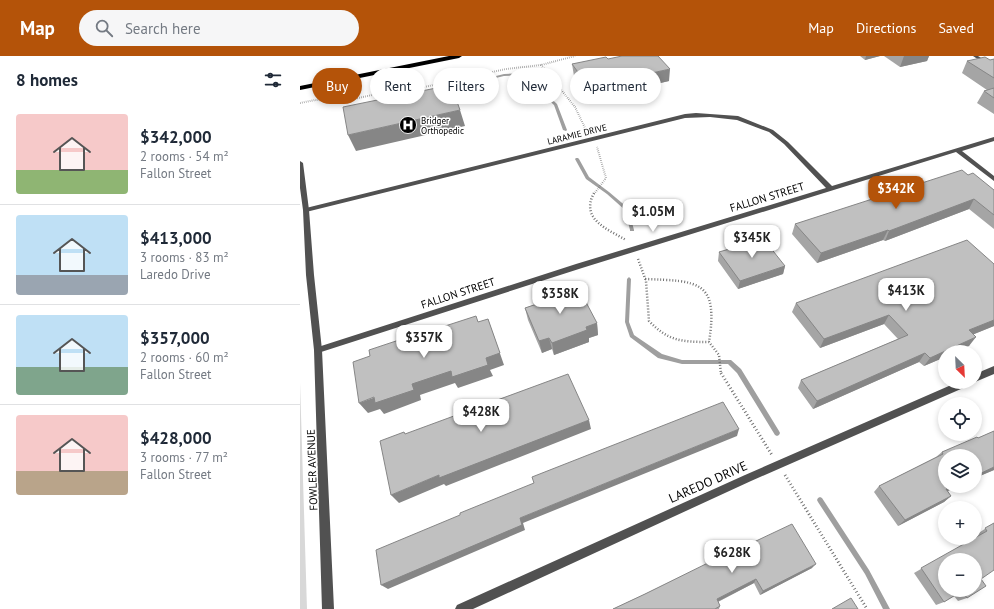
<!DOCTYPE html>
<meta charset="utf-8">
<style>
:root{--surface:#fff;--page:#f6f6f7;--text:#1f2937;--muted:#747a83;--line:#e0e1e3;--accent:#b45309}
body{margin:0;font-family:"PT Sans",sans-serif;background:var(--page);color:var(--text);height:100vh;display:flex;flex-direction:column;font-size:15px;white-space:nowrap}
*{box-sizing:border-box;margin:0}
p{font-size:13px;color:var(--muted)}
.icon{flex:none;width:22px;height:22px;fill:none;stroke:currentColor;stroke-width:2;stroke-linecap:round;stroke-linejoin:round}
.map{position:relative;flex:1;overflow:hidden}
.sheet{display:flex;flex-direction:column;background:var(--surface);width:300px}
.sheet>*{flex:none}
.banner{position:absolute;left:12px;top:12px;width:380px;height:36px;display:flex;gap:8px}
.needle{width:26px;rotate:156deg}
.buttons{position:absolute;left:638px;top:289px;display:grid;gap:8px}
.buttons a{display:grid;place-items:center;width:44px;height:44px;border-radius:50%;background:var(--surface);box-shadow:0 2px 6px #0003;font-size:20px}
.price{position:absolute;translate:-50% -34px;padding:0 9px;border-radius:8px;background:#fff;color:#222;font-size:13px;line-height:26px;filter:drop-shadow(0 1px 2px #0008)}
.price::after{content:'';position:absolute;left:50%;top:24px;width:12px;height:9px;margin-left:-6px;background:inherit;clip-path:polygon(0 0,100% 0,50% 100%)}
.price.on{background:var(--accent);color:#fff}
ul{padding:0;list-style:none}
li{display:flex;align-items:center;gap:12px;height:100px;padding:0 16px}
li+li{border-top:1px solid var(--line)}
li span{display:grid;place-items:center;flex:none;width:112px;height:80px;border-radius:4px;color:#555}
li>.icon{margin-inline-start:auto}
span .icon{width:48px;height:48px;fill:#fffc;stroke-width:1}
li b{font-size:17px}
h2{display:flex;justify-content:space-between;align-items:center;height:48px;padding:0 16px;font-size:17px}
.pill{padding:0 14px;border-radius:18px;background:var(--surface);box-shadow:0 2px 6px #0003;font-size:14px;line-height:36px}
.pill.on{background:var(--accent);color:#fff}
header{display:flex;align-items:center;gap:24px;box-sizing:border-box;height:56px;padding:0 20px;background:var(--accent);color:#fff}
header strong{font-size:19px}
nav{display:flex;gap:22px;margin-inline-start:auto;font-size:14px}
.search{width:280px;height:36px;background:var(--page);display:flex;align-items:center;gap:10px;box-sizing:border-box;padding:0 14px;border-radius:22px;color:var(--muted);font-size:15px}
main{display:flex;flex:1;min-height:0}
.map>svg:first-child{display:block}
.green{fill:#d8d8d8}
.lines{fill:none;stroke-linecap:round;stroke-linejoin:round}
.stream{fill:#9f9f9f;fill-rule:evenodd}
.path-far2{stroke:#737373;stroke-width:2;stroke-dasharray:0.5 1.5;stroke-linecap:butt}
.path-far1{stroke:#737373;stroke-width:2.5;stroke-dasharray:1 2;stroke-linecap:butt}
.path{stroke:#737373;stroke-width:3;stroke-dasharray:1 2.5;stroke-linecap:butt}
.minor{fill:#515151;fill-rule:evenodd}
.tertiary{fill:#515151;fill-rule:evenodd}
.trunk{fill:#000;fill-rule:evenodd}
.wall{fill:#a5a5a5}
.shaded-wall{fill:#868686}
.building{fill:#c0c0c0;stroke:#868686;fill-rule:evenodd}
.labels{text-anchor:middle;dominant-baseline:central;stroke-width:3;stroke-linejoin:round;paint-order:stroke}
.far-poi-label{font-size:9px;fill:#000;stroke:#fff;text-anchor:start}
.far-street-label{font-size:9px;fill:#000;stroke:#fff}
.street-label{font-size:11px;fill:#000;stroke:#fff}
.near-street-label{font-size:13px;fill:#000;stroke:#fff}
</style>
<header>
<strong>Map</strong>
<div class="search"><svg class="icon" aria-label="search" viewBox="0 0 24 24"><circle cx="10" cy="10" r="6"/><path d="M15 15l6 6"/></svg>Search here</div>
<nav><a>Map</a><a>Directions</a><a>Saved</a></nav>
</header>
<main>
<section class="sheet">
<h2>8 homes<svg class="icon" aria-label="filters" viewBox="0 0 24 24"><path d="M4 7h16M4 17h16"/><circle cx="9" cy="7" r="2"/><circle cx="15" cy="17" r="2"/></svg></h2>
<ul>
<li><span style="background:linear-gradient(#f6c9c9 70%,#8fb573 0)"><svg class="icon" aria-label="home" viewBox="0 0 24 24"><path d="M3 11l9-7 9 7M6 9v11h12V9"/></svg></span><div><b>$342,000</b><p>2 rooms · 54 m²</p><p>Fallon Street</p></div></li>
<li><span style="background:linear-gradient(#bfe0f5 75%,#9aa5b1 0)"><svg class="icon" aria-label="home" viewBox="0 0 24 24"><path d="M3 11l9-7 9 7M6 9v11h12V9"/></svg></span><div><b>$413,000</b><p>3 rooms · 83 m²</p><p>Laredo Drive</p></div></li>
<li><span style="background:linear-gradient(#bfe0f5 65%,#7fa58c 0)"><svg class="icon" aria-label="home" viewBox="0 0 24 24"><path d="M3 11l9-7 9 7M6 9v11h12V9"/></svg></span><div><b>$357,000</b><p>2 rooms · 60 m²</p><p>Fallon Street</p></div></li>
<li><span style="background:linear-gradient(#f6c9c9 70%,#b9a48a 0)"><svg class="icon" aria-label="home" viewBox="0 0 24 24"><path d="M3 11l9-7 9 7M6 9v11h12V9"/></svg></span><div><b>$428,000</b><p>3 rooms · 77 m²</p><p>Fallon Street</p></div></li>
</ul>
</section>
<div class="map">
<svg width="694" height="553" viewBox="0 0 694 553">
<rect width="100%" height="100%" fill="#fff"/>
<!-- green -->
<path class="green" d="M0,326L7,553H0Z"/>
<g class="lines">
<!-- stream -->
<g class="stream">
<path d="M225,17L234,20L240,25L243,35L257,48L267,74L266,75L263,74L254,49L240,36L237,26L232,22L225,19L204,20L146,34L144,33L204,18Z"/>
<path d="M91,28H93L99,35L98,36H96L90,29Z"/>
<path d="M276,102H278L279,103L289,121L309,136L328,152L334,174V175H330V174L325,154L307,138L286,123L275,103Z"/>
<path d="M329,221L331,223L329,266L334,279L362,298L382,304H431L441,313L479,375L480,377L479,379L477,380L475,379L437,317L428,308H382L358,302L330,281L325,266L327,223Z"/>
<path d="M520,441L522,442L569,514L590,553H583L565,518L518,446L517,444L518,442Z"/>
</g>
<!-- path-far2 -->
<g class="path-far2">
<path d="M241,9L275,51L286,74"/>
<path d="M0,47L15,44L45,45L81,37H97L206,13L241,9L275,0"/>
<path d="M294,138L306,122L297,91"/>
</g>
<!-- path-far1 -->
<g class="path-far1">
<path d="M294,137C280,163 307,173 326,184"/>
<path d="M338,203L346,225L349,265C368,285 382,286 409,286L419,299L421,318"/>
<path d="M345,223C398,225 419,224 409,286"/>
</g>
<!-- path -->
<g class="path">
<path d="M421,317L472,399"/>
<path d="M485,419L567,553"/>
</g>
<!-- minor -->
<g class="minor">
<path d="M673,0H678L694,10V14Z"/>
<path d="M396,57L438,60L473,74L488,86L532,130L694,81V85L662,95L694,120V125L656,96L282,212L18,297L15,296L14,294L15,292L18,291L276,208L526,132L484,88L469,76L437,64L410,61L385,62L6,156L3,154L6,152L385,58Z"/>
<path d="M694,310V318L675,326V318Z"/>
<path d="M658,326H671L670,329L451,425L173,553H155L157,549L445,419Z"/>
</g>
<!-- tertiary -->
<path class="tertiary" d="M0,105L3,107L9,154L14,219L22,294L34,553H22L14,294L6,219L3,154L0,132Z"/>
<!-- trunk -->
<path class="trunk" d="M149,0H162L159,2L0,34V30Z"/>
</g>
<!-- wall -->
<g class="wall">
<path d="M560,0H580L565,4Z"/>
<path d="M584,0H629L627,5L600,11Z"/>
<path d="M308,3L369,25L326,35V38L292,46L274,20L272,8Z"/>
<path d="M694,3V58L677,47L684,35L687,34L662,17L667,5L690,4Z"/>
<path d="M668,119L694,134V173L669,153L585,185L583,184L517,207L492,178L495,168Z"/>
<path d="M434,189L485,210L483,218L438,233L418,205L419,196L434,192Z"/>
<path d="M694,208V270L674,278L669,290L645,296V301L624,310L619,306L513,353L498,332L501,324L598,283L584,268L520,292L492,256L496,247Z"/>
<path d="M269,236L297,267L298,279L289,282V286L254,299L252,293L242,297L228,264L225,252L239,247L237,242Z"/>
<path d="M694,375V414L675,422V400L645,430H659L647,435L651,440L644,446L598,470L574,436L579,430L636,401L642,396L678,382Z"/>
<path d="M694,467L681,523L667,542L658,545L654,540L644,546L636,549L614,517L678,480L677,478Z"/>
<path d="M420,502L512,512L460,539L454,527L418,546L420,550L419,553H313L345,538Z"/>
</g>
<!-- shaded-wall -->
<g class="shaded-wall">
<path d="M566,0H580L565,4Z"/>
<path d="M604,0H629L627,5L600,11Z"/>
<path d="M370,13L369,25L326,35V38L292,46L291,34L324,23Z"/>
<path d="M160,54L165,70L56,95L48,79Z"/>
<path d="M674,143L669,153L585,185L589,175Z"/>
<path d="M588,174L583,184L517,207L521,197Z"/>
<path d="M485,210L483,218L438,233L440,225Z"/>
<path d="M589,259L584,268L520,292L524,283Z"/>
<path d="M188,263L204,309L190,314L193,320L158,332L155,327L120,339L121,344L84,358L80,353L68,357L59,347L112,328Z"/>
<path d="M694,264V270L662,283L669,274Z"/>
<path d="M297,267L298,279L289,282V286L254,299L252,287L286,271Z"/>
<path d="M676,281L669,290L655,296H645V301L624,310L630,302Z"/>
<path d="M249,282L252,293L242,297L239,285Z"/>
<path d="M625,297L619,306L513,353L517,345Z"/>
<path d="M289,364L291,373L146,430L144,428L99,447L91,439L139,419Z"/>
<path d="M439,373L437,380L223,467L225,474L88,533L81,529L220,462Z"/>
<path d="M694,411V414L675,422V420Z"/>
<path d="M653,430H659L639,439L646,433Z"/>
<path d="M651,440L644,446L598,470L605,464Z"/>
<path d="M516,508L512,512L460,539L463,535Z"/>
<path d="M456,523L454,527L415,547L417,543Z"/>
</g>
<!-- building -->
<g class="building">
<path d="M322,0H358L370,13L324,23L326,26L291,34L272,8L306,1L308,3Z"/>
<path d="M685,1L690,4L694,3V22L667,5Z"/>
<path d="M151,29L160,54L48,79L43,51Z"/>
<path d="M694,32V42L684,35Z"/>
<path d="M662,114L668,119L673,117L694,134V159L674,143L589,175L588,174L521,197L495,168Z"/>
<path d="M462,181L485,210L440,225L419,196L436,191L434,189Z"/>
<path d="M667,184L694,208V264L669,274L676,281L630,302L625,297L517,345L501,324L608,279L589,259L524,283L496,247Z"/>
<path d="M267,232L269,236L279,233L297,267L286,271L287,274L252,287L249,282L239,285L225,252L240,247L237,242Z"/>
<path d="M176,260L178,266L188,263L200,297L186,302L188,309L152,321L151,315L112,328L114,334L75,347L74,341L59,347L53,306L70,300L69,294L105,282L107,288L140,277L139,272Z"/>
<path d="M268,318L289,364L139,422V419L91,439L80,385L104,376L105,378Z"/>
<path d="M423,346L439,373L220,462L222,469L81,529L76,494L160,459V457L234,427L232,421Z"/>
<path d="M694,375V411L675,420V400H645V430H653L646,433L651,440L605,464L579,430L643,398L642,396L677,381L678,382Z"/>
<path d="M694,467V514L681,523L686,530L667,542L662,535L644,546L621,512L687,475L685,472ZM645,504H675V534H645Z"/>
<path d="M492,468L516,508L463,535L456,523L417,543L420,550L415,553H313L345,538L420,501V502Z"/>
<path d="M551,542L558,553H532Z"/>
</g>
<!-- icons -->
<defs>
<g id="hospital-disc" transform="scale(0.9)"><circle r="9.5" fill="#000" stroke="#fff"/><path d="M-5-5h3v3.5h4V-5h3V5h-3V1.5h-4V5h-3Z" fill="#fff"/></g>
</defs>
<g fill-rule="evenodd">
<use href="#hospital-disc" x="108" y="69"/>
</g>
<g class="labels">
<!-- far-poi labels -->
<g class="far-poi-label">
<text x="121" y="64">Bridger<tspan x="121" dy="10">Orthopedic</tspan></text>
</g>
<!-- far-street labels -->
<g class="far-street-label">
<text transform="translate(277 78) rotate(-14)">LARAMIE DRIVE</text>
</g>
<!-- street labels -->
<g class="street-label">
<text transform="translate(467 141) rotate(-17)">FALLON STREET</text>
<text transform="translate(158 237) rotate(-18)">FALLON STREET</text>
<text transform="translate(12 414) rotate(-92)">FOWLER AVENUE</text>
</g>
<!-- near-street labels -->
<g class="near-street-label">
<text transform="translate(408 426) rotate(-24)">LAREDO DRIVE</text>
</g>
</g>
</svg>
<div class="buttons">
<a><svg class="needle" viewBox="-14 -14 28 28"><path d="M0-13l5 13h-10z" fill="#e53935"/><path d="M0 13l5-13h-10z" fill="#747a83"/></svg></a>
<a><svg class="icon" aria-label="locate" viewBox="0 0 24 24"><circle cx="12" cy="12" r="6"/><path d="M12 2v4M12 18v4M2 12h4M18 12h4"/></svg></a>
<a><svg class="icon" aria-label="layers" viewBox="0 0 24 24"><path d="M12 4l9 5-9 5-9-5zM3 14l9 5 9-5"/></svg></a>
<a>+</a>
<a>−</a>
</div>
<b class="price on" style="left:596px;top:154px">$342K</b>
<b class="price" style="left:353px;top:177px">$1.05M</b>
<b class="price" style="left:452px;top:203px">$345K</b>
<b class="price" style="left:606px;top:256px">$413K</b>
<b class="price" style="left:260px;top:259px">$358K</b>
<b class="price" style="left:124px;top:303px">$357K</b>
<b class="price" style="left:181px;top:377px">$428K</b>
<b class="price" style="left:432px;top:518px">$628K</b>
<div class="banner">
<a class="pill on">Buy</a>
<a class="pill">Rent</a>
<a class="pill">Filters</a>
<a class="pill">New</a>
<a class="pill">Apartment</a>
</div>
</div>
</main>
